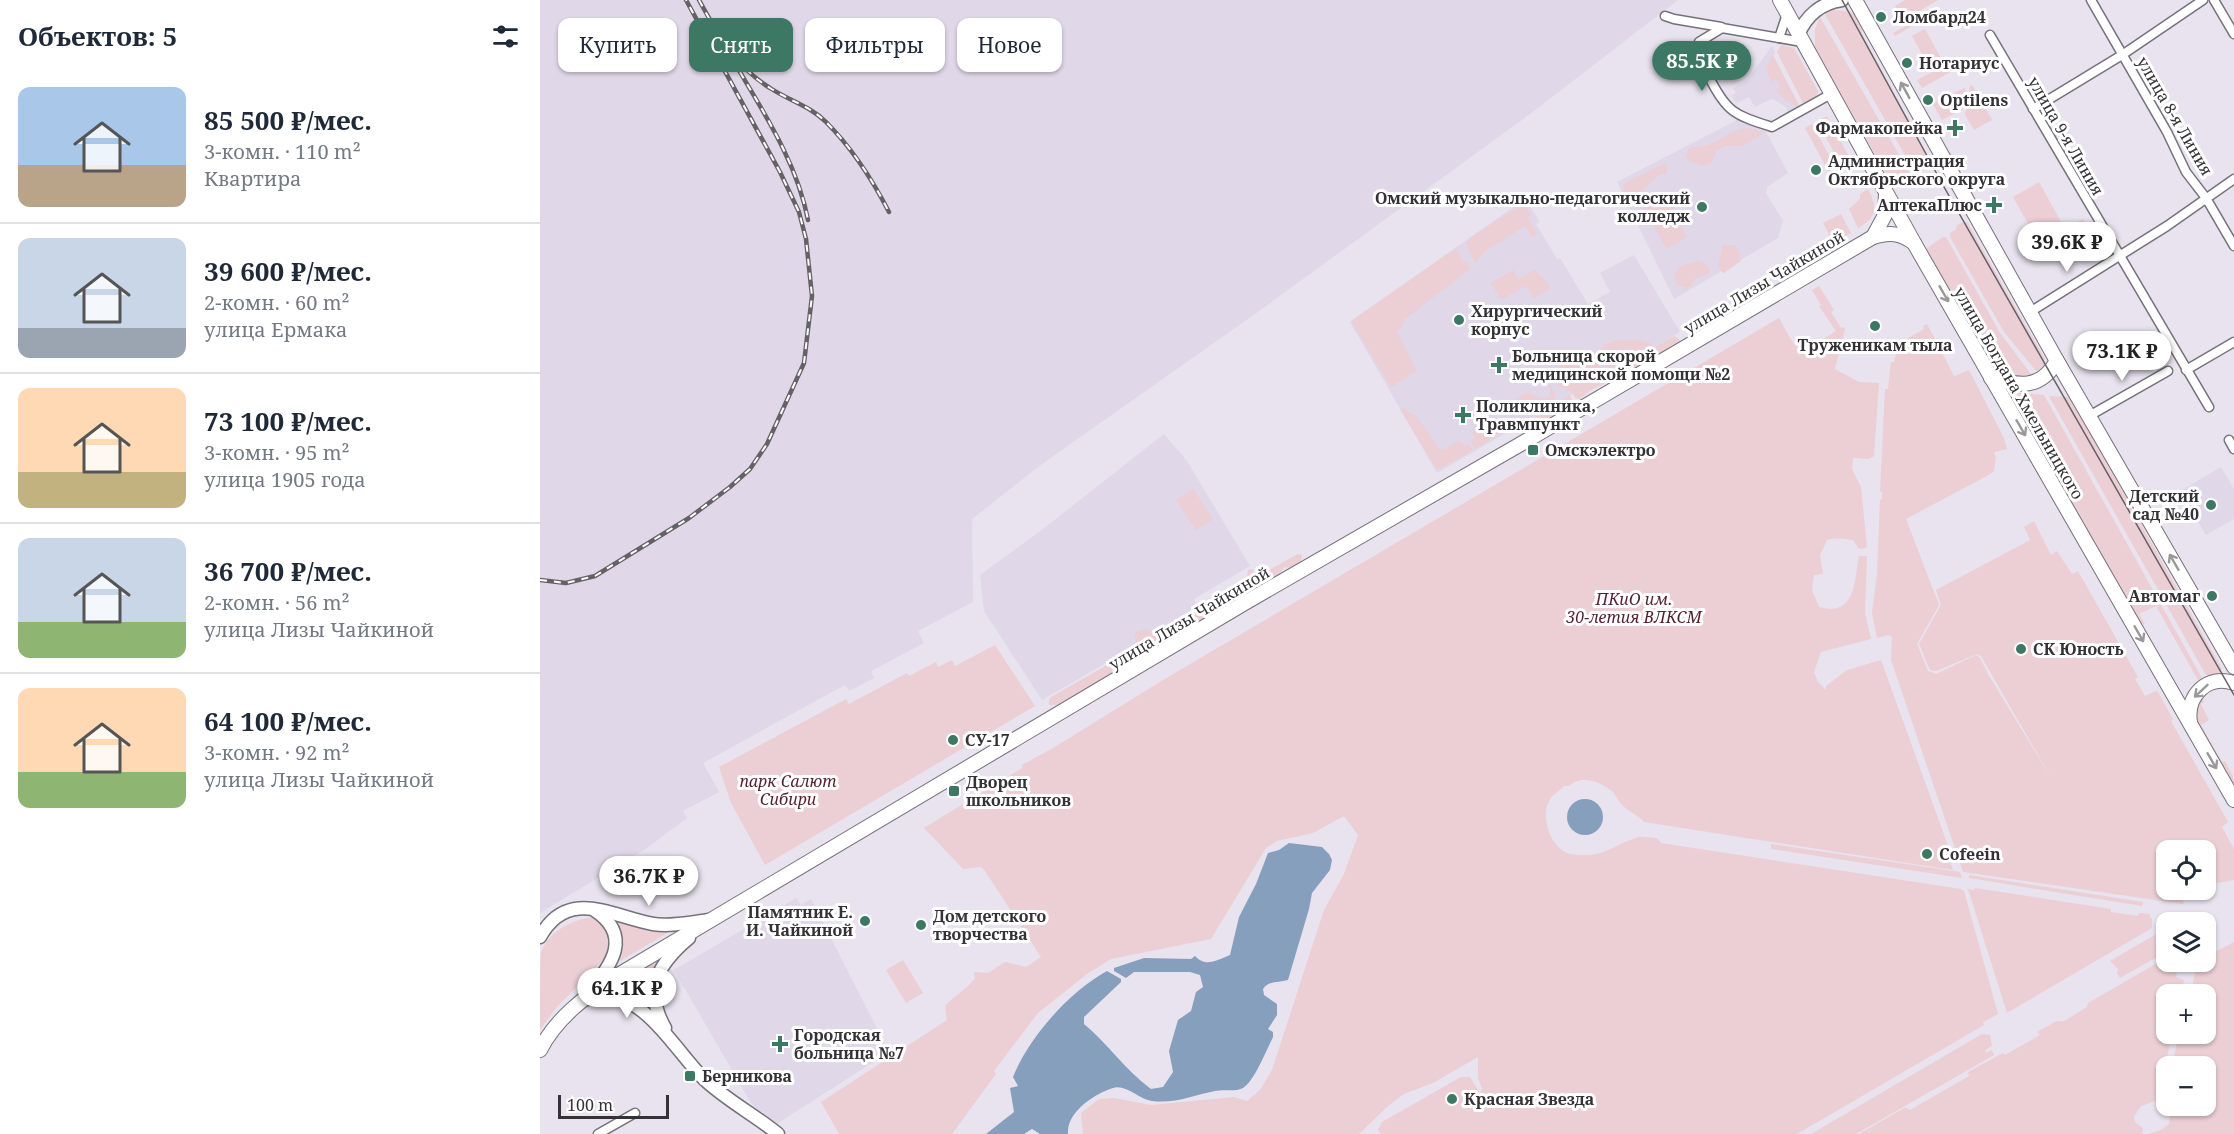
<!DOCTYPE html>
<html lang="ru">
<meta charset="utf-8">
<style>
:root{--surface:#fff;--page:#f2f2f3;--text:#1f2937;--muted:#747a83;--line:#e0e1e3;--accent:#3c7863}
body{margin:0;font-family:"Noto Serif",serif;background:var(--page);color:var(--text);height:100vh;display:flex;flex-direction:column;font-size:22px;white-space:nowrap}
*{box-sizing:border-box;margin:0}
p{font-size:20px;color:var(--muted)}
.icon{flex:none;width:33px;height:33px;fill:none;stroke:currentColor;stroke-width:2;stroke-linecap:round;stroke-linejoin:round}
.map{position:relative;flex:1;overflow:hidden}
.panel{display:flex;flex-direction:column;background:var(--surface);width:540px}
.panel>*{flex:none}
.hud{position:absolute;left:18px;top:18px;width:570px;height:54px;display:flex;gap:12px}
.buttons{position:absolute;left:1616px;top:840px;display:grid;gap:12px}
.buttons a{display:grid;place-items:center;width:60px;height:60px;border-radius:12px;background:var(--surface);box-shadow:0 2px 4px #0004;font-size:30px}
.scale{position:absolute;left:18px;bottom:15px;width:111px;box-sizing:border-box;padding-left:6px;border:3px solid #343236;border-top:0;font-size:16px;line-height:21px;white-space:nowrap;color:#343236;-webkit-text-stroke:4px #fff;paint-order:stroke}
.price{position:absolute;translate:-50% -51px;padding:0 14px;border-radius:21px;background:#fff;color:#222;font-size:20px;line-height:39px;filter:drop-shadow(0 2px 3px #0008)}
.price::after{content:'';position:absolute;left:50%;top:36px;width:18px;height:14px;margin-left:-9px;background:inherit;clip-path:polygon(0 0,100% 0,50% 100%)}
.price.on{background:var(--accent);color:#fff}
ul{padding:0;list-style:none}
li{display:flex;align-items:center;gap:18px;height:150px;padding:0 18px}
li+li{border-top:2px solid var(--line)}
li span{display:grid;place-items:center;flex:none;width:168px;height:120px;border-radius:12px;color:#555}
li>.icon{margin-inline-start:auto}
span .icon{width:72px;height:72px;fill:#fffc;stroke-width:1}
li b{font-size:26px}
h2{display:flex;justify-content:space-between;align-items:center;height:72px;padding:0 18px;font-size:26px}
.pill{padding:0 21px;border-radius:12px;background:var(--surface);box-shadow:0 2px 4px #0004;font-size:21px;line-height:54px}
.pill.on{background:var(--accent);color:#fff}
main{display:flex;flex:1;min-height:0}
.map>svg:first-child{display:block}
.built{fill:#e0d7e8}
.green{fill:#ebcfd4}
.water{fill:#869fbd}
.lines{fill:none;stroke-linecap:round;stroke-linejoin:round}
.minor-casing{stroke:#75717a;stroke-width:11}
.secondary-casing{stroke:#75717a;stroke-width:15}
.primary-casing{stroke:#75717a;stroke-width:16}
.minor{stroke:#fff;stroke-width:8}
.secondary{stroke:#fff;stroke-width:12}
.primary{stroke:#fff;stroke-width:14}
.tram{stroke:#646167;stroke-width:1.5}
.rail-casing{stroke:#646167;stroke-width:4.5}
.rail{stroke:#fff;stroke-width:2;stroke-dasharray:7;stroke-linecap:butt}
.oneway{stroke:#9a989a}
.poi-dot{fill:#3c7863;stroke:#fff;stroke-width:2}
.labels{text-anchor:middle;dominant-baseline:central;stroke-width:6;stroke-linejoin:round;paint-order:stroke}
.poi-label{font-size:16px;font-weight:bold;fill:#343236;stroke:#fff;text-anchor:start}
.street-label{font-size:16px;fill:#343236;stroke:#fff}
.park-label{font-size:16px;font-style:italic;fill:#551f30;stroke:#fff}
</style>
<main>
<section class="panel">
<h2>Объектов: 5<svg class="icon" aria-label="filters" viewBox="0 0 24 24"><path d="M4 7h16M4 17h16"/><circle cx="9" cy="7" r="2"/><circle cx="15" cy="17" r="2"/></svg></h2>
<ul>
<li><span style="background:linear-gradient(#a9c7e8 65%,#b9a48a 0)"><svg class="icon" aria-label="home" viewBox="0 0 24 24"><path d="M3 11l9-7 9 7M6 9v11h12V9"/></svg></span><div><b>85 500 ₽/мес.</b><p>3-комн. · 110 m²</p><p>Квартира</p></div></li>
<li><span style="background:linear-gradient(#c9d6e8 75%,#9aa5b1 0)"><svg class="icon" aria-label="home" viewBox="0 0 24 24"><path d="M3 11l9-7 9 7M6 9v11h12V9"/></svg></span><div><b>39 600 ₽/мес.</b><p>2-комн. · 60 m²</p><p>улица Ермака</p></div></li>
<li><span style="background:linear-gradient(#ffd9b3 70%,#c2b280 0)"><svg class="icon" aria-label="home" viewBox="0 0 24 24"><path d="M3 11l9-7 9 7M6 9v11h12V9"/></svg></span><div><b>73 100 ₽/мес.</b><p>3-комн. · 95 m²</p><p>улица 1905 года</p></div></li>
<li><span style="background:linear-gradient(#c9d6e8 70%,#8fb573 0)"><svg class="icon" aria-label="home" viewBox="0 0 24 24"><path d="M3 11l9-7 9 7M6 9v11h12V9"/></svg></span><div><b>36 700 ₽/мес.</b><p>2-комн. · 56 m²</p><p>улица Лизы Чайкиной</p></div></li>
<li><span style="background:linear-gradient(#ffd9b3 70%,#8fb573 0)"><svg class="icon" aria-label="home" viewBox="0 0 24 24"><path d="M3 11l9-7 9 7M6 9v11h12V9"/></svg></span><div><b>64 100 ₽/мес.</b><p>3-комн. · 92 m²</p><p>улица Лизы Чайкиной</p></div></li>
</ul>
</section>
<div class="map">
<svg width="1694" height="1134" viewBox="0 0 1694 1134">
<rect width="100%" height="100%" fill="#e8e3ee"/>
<!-- built -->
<g class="built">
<path d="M0,0H1138L990,114L715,314L502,464L432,519L433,602L378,631L384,643L331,671L334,678L309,691L305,685L163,763L179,792L143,811L147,818L107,848L0,913Z"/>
<path d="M1232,46L1235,53L1233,56L1260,107L1247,113V108L1235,100L1231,99L1215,107L1209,97L1196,103L1191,96L1196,93L1193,88L1207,80Z"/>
<path d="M1199,119L1224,128L1248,173L1227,187L1226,193L1243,221L1238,238L1134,299L1077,182Z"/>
<path d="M985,199L1000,222L996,224L1017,259L1020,258L1048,304L1070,292L1060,273L1094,255L1140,332L897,473L810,322Z"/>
<path d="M624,434L647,461L710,566L654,599L658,608L635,622V623L502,700L444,611L440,575L503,529Z"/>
<path d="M1681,467L1694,489V519L1666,535L1640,491Z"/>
<path d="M256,898L261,905L271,899L349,1052L235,1125L211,1103L134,970Z"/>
</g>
<!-- green -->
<g class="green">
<path d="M1365,0H1398L1373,15L1377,23L1355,36L1353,33L1366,26L1355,6Z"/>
<path d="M1291,10L1306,11L1316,14L1322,26V34L1387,154L1382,157L1388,167L1377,173L1374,171L1286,16V13Z"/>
<path d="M1280,17L1370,174L1369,178L1354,187L1275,50V29Z"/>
<path d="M1385,29L1403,62L1415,56L1421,66L1382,88L1377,80L1392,72L1372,36Z"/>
<path d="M1241,45L1254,48L1278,91L1277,97L1264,105L1237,52Z"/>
<path d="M1233,55L1260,107C1251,105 1242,98 1236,90L1240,87L1236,79L1232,82C1225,70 1226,66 1233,55Z"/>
<path d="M1430,85L1433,86L1452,120L1434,130L1425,115Z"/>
<path d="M1426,87L1423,109L1402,120L1393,104Z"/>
<path d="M1287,116L1313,164L1303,169L1277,121Z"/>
<path d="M1272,124L1298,172L1291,176L1265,128Z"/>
<path d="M1206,128L1225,132L1202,146H1184L1177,151L1171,163L1164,166L1151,162L1146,157L1148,149C1156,146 1166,147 1173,143C1184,137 1193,130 1206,128Z"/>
<path d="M1125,163L1128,170L1126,174H1120C1109,183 1101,198 1085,193L1083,184Z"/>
<path d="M1499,182L1525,229L1543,219L1553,236L1509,261L1473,197Z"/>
<path d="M1328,189C1338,208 1337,218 1318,228L1309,209L1320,199V194Z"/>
<path d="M1124,195L1147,237L1126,249L1103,206Z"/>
<path d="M984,203L991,215L988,218L997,233L992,237L985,226L944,252L935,264L926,243L931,237Z"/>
<path d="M1301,214L1311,233L1293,242L1283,223Z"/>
<path d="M1423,222H1427L1505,359L1504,366L1496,371L1464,332L1410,237V233L1416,229L1417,225Z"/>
<path d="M1403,237H1406L1460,333L1491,374C1476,380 1463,375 1452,363L1386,249Z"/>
<path d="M1183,245H1194L1197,247L1201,261L1184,273L1181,271L1178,264Z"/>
<path d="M916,248L923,262L927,261L930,269L865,319L863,325L857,332L877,371L851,387L811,321Z"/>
<path d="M1158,261C1164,263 1170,265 1170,273L1155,279L1151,286L1146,288L1137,285C1130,266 1144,265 1158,261Z"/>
<path d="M973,270L979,279L994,270L1009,283V289L994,299L986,286L961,300L951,283Z"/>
<path d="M1279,286L1294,310L1291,312L1301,328L1304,327L1305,329L1295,369L1319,382L1339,383L1334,456L1329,459L1313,458L1312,469L1321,487L1327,547L1322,549L1318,548L1314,541C1304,538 1297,538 1287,540L1280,555L1283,574L1274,575L1272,590L1279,607C1316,617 1314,582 1319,556H1327L1325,613L1331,639L1281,652L1274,672L1278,682L1286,690V686L1307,670L1341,660L1407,843L1408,845L1404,846L1413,870L1104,822C1097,814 1088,811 1081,804C1078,800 1076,796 1073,792C1062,782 1041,774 1029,786H1024C1020,790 1013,795 1010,799C1000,815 1009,845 1027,853C1032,855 1040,855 1045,855C1065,856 1080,842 1099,837C1104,836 1112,838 1117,838L1121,843L1421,889L1424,891L1458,1014L1443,1022L1444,1025L1257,1134H841L838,1130L842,1122L921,1077H930L940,1093L942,1089L938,1078V1057L893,1083L864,1094L848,1106L819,1134H543L541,1113L559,1099L574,1098L611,1105L694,1097L707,1101L720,1090L732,1070L784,910L804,874L818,835L804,816L773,833L737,841L726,848L671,939L571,959L547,974L498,1013L454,1071L456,1074L412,1134H299L281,1102L407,1020L405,1006C414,995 427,990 435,978L434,972L448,973L465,962L486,967L501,957L445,871L441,867L423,869L384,828L482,768V765L513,748L628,677L1239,318C1253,342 1258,364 1289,345L1285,338L1296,331L1279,306L1281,305L1272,290Z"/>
<path d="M1387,324L1414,376L1429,370L1464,438L1467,449L1454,452L1456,457L1454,471L1445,477L1366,519L1399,605L1377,644L1388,671L1396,674L1436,655L1440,658L1448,674L1513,781L1441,656L1437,654L1396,671L1390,670L1379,644L1401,605L1396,590L1490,540L1484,527L1494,521L1511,555L1517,551L1532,574L1538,571L1598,677L1595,679L1605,696L1616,691L1618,692L1633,719L1631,721L1688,822L1682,827L1694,849V880L1678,883L1665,877V850H1626V890H1646L1643,904L1423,872L1351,660L1352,637L1349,635L1337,638L1332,613L1337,574L1340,500L1342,499V492L1340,491L1345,389H1348L1351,362H1354L1357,350L1354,349L1356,341L1359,340L1361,342L1384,329L1383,326Z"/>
<path d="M1134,336L1139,339L1140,342L1121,354L1103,362L1092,372L1080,378H1074L1072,380L1051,390L1040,399L1035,398L1033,393L1019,386L1018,381L1024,372L1016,362L1018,358L1023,357L1030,364L1041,360H1054L1060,365L1056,380Z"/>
<path d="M1077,340C1088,340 1101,339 1112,344L1069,369C1064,361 1058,354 1063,345Z"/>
<path d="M1009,383L1016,395L1014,401L996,411L982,406L972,416L965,406C975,402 978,396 988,392L1001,399L1011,396Z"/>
<path d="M1473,392L1504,395L1662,678L1658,680L1616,606L1599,614L1605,624H1600L1469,397L1470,393Z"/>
<path d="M1030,395L1032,400C1024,411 1003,422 990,425V420Z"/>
<path d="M1509,396L1530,397L1682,669L1677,675H1666Z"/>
<path d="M864,409L876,416L900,449H905L919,440L924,446L929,444L933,450L897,470L860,409Z"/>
<path d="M956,420L962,425L956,429L959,434L935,449L931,442L936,439L932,432Z"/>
<path d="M653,489L673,519L656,530L636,500Z"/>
<path d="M758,554L762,555L761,562L752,568L744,567C737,580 728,583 713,583L707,578L708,570L712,569L716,575H720Z"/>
<path d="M691,595L694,596L696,601L654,626L650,627L644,622V616L665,604Z"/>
<path d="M605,629C615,632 619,635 619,647L608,654L602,653L599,659L589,657L587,653L598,645L594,635L597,631Z"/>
<path d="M455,645L495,706L225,865L191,803L179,767L306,699L309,704L367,673L369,676L396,662L398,667L412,660L415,666Z"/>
<path d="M567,665L572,666L574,670L572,676L517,705H509V699L511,697Z"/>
<path d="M1661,694L1664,702L1661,704L1669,720L1661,725L1682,762L1685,761L1693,776L1694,787L1657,722L1656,701Z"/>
<path d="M1231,844L1420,872L1422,878L1231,849Z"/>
<path d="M1429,875L1603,902L1602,906L1429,878Z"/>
<path d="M1435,888L1571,909V912L1598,916L1599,913L1610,914V918H1612V928L1467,1013L1428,889L1434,890Z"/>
<path d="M66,914L134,929L75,964C86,944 85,927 66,914Z"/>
<path d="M53,917L65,922L73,934L68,955L15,1009L0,1030C0,1014 0,965 1,953C9,931 31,920 53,917Z"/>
<path d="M1620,932L1626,943V952L1580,978L1577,973L1578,969L1570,961Z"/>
<path d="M1665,940L1675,952L1694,942V1134H1608L1621,1130L1629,1124L1631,1106H1665V1066H1632L1639,1034H1665V994H1647L1653,983L1657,962H1665Z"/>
<path d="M122,958L116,966L114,1014L79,992L69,990Z"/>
<path d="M1626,958V962H1639L1636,977L1644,980L1641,994H1626V1034H1632L1618,1100L1601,1106L1594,1117L1595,1122L1603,1128L1602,1134H1319L1364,1108H1367L1370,1110L1429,1076L1428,1072L1463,1053L1465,1055L1500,1035L1497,1032L1517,1021H1524L1547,1007L1548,1003Z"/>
<path d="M363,960L383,993L366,1003L346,970Z"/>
<path d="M1442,1034L1450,1035L1452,1046L1445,1050L1446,1053L1452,1050L1454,1055L1316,1134H1271Z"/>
</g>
<!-- water -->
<g class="water">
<circle cx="1045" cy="817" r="18"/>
<path d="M749,843L782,847L789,854L792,860L790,870L772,893L769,909L748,980C739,983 729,980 723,989L724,995L737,1004V1015L728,1029L733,1032V1037C727,1049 714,1082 703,1088C695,1092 684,1089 675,1091C655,1095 634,1104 612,1101C600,1100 586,1084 573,1088C556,1093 526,1112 528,1134H500L492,1129L484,1134H446L474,1112L470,1088L478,1086L473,1077C489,1037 530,991 567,971L581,979V982L544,1017V1024C568,1044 586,1071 611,1089L623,1087L633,1072L629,1051L638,1020L651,1011L656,992L663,987L660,975L650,972H594L586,978L574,971V968L604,958L651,959L655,956C666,968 677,960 690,955L699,917L716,884L728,853L739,850Z"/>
</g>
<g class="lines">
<!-- minor casing -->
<g class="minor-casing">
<g id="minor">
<path d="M1551,0L1627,132L1646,172L1666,198L1694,246"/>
<path d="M1674,0L1694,34"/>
<path d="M1125,16L1134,19L1181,27"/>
<path d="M1450,35L1669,407"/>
<path d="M1239,38L1247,14"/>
<path d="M1262,42L1182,28L1159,42L1157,47C1159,58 1164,68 1169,77C1187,113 1195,115 1232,127L1291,94"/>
<path d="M1493,109L1582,55L1663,0"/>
<path d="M1490,312L1627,226L1694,179"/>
<path d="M1646,370L1694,342"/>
<path d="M1549,416L1628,371"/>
<path d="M1689,440L1694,449"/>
<path d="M58,1134L95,1113"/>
</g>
</g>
<!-- secondary casing -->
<g class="secondary-casing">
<g id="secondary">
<path d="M1258,35C1266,16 1281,3 1302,0"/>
<path d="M0,937C28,886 73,917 113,924C131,927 152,922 170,920"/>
<path d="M49,992C72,965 93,935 54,910"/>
<path d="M47,999C96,978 135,1051 164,1079C186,1100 215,1115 238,1134"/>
<path d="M125,1028C103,989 118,964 149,938"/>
</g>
</g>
<!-- primary casing -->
<g class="primary-casing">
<g id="primary">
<path d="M1240,0L1374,243L1694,800"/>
<path d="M1315,0L1517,361L1694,667"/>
<path d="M1333,237L1345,215L1346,194"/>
<path d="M1451,378C1479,386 1500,390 1517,361"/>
<path d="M1650,722C1646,696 1667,674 1694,683"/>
<path d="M0,1050C16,1018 46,996 75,977L708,601L979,445L1333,237C1350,232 1360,233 1374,243"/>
</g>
</g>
<!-- minor -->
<use href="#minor" class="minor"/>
<!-- secondary -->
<use href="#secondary" class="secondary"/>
<!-- primary -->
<use href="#primary" class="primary"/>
<!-- tram -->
<path class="tram" d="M1302,0L1404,187L1694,695"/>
<!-- rail casing -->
<g class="rail-casing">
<g id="rail">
<path d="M159,0C178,35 196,67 230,88C248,100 270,106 286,122C312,148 332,179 349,212"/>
<path d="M186,48C217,103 256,157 268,220"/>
<path d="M0,580L26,583L55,576L149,518L190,487L210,469L227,444L264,363L272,296L266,239L259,212L240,172L146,0"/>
</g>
</g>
<!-- rail -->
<use href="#rail" class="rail"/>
</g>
<!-- one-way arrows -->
<defs><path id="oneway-shaft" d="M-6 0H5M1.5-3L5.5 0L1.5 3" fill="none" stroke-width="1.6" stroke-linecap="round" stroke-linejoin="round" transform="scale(1.5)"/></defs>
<g class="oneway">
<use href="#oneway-shaft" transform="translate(1365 90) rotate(-119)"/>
<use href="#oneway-shaft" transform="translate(1404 294) rotate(60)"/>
<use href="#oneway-shaft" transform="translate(1481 428) rotate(60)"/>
<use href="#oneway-shaft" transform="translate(1634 562) rotate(-120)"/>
<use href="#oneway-shaft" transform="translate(1599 634) rotate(60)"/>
<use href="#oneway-shaft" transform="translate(1661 691) rotate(137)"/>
<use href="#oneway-shaft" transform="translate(1672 761) rotate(60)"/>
</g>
<!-- markers -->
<g class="poi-dot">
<circle cx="1341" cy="17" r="6"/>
<circle cx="1367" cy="63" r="6"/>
<circle cx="1388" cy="100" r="6"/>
<path d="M1412 119h6v6h6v6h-6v6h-6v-6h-6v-6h6z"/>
<circle cx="1276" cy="170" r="6"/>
<path d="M1451 196h6v6h6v6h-6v6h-6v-6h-6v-6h6z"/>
<circle cx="1162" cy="207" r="6"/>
<circle cx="919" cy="320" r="6"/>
<circle cx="1335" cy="326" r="6"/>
<path d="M956 356h6v6h6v6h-6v6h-6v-6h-6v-6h6z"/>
<path d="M920 406h6v6h6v6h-6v6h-6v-6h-6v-6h6z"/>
<rect x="987" y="444" width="12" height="12" rx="3"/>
<circle cx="1671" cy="505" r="6"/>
<circle cx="1672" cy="596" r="6"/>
<circle cx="1481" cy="649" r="6"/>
<circle cx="413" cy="740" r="6"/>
<rect x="408" y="785" width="12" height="12" rx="3"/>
<circle cx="1387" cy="854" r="6"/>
<circle cx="325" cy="921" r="6"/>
<circle cx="381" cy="925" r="6"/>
<path d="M237 1035h6v6h6v6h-6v6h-6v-6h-6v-6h6z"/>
<rect x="144" y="1070" width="12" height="12" rx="3"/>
<circle cx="912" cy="1099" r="6"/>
</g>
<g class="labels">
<!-- poi labels -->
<g class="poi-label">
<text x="1353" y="17">Ломбард24</text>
<text x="1379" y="63">Нотариус</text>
<text x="1400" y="100">Optilens</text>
<text x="1403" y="128" text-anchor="end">Фармакопейка</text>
<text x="1288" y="161">Администрация<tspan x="1288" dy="18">Октябрьского округа</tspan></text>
<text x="1150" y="198" text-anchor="end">Омский музыкально-педагогический<tspan x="1150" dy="18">колледж</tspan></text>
<text x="1442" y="205" text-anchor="end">АптекаПлюс</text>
<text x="931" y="311">Хирургический<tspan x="931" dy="18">корпус</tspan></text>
<text x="1335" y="345" text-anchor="middle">Труженикам тыла</text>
<text x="972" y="356">Больница скорой<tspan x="972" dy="18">медицинской помощи №2</tspan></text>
<text x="936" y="406">Поликлиника,<tspan x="936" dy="18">Травмпункт</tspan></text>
<text x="1005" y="450">Омскэлектро</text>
<text x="1659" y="496" text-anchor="end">Детский<tspan x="1659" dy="18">сад №40</tspan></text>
<text x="1660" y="596" text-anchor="end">Автомаг</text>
<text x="1493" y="649">СК Юность</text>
<text x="425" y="740">СУ-17</text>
<text x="426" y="782">Дворец<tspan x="426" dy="18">школьников</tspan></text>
<text x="1399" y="854">Cofeein</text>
<text x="313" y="912" text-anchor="end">Памятник Е.<tspan x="313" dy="18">И. Чайкиной</tspan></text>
<text x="393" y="916">Дом детского<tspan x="393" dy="18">творчества</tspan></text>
<text x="254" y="1035">Городская<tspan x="254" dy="18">больница №7</tspan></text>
<text x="162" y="1076">Берникова</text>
<text x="924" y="1099">Красная Звезда</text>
</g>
<!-- street labels -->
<g class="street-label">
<text transform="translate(1635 116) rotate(60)">улица 8-я Линия</text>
<text transform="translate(1526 136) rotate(60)">улица 9-я Линия</text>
<text transform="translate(1224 282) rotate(-31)">улица Лизы Чайкиной</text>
<text transform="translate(1479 393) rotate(60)">улица Богдана Хмельницкого</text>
<text transform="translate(649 618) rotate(-31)">улица Лизы Чайкиной</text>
</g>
<!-- park labels -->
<g class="park-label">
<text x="1094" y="599">ПКиО им.<tspan x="1094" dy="18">30-летия ВЛКСМ</tspan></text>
<text x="248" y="781">парк Салют<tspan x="248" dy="18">Сибири</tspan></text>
</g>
</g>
</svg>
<div class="buttons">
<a><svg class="icon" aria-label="locate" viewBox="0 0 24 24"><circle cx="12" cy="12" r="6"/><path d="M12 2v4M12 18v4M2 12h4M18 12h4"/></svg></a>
<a><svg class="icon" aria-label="layers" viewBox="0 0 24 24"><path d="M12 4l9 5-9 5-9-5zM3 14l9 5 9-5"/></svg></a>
<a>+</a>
<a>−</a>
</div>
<div class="scale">100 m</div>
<b class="price on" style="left:1162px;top:92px">85.5K ₽</b>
<b class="price" style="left:1527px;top:273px">39.6K ₽</b>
<b class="price" style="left:1582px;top:382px">73.1K ₽</b>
<b class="price" style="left:109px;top:907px">36.7K ₽</b>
<b class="price" style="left:87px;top:1019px">64.1K ₽</b>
<div class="hud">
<a class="pill">Купить</a>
<a class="pill on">Снять</a>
<a class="pill">Фильтры</a>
<a class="pill">Новое</a>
</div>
</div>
</main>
